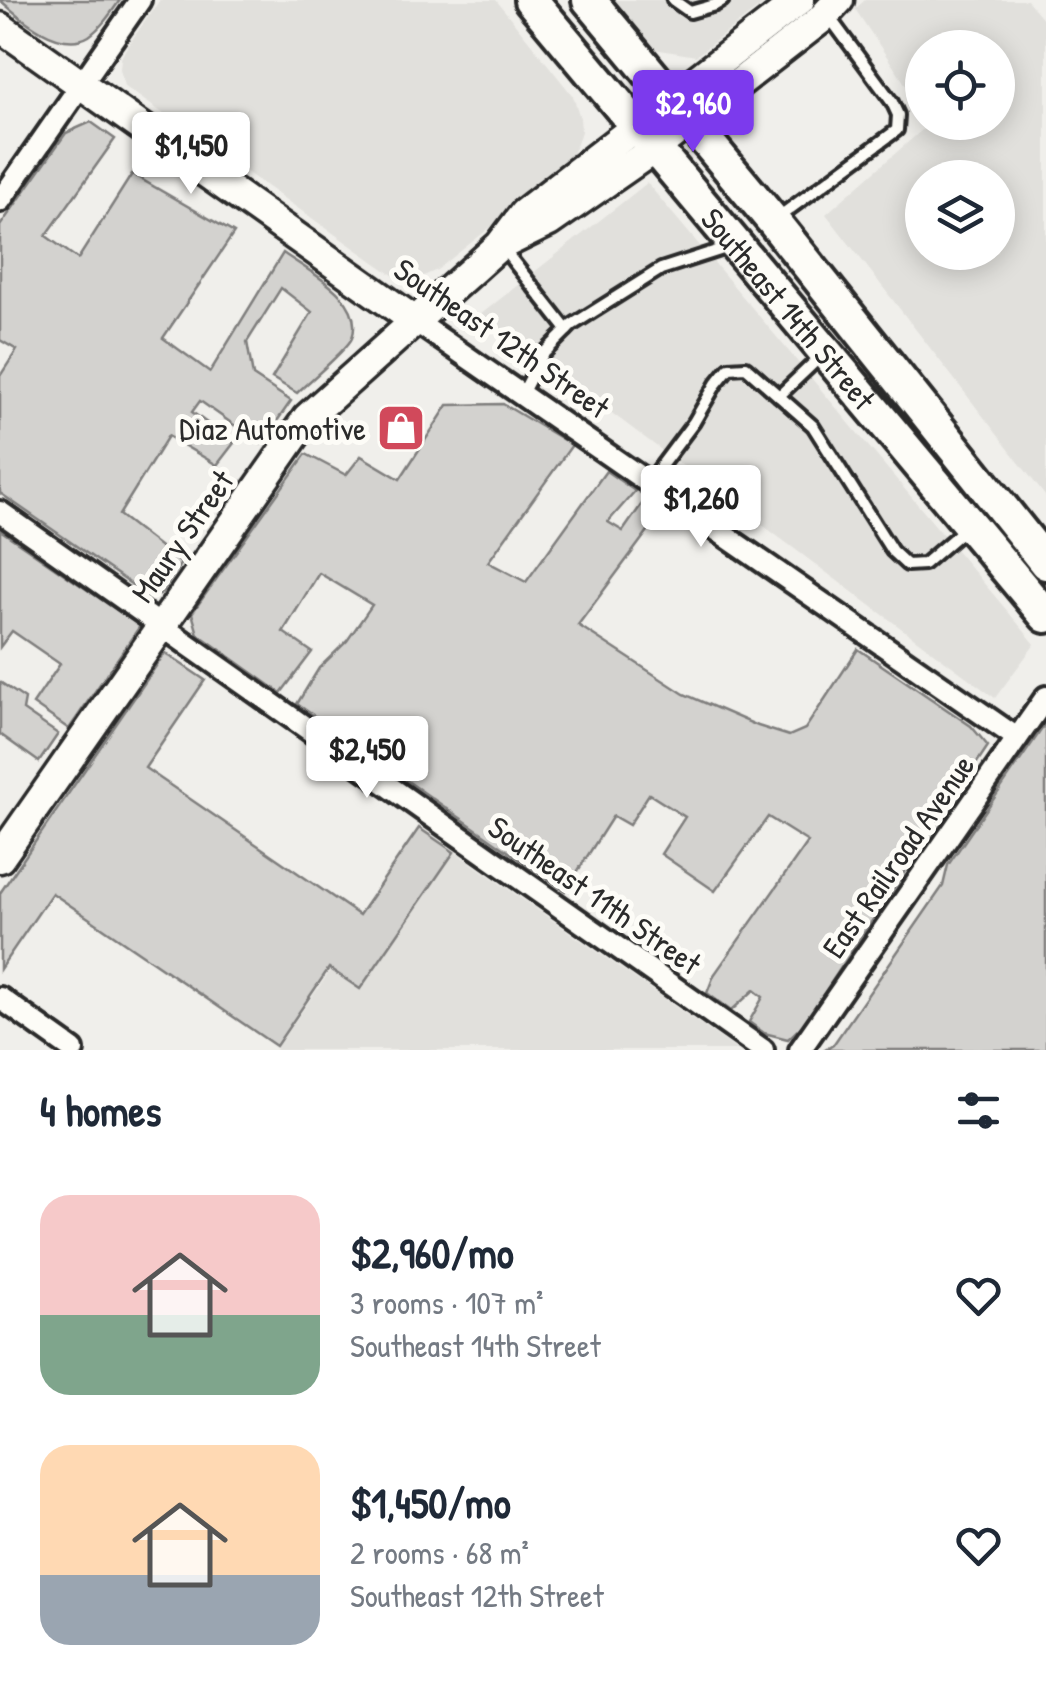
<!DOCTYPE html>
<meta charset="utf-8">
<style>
:root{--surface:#fff;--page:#f6f6f7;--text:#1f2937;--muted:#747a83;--accent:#7c3aed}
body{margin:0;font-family:"Patrick Hand",sans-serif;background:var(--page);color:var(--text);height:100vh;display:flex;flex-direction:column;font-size:38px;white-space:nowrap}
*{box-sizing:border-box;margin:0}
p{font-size:32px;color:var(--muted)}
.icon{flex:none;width:55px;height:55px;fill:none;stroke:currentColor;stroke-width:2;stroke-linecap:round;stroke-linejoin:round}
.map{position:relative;height:1050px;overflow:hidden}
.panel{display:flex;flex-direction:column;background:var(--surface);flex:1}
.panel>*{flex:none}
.fabs{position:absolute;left:905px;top:30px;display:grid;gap:20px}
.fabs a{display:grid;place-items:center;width:110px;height:110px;border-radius:50%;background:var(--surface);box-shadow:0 5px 25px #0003;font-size:50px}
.price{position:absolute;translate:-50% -85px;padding:0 22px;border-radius:10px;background:#fff;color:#222;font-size:32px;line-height:65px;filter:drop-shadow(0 2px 5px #0008)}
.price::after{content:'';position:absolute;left:50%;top:60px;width:30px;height:22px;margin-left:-15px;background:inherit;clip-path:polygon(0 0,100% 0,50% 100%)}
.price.on{background:var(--accent);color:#fff}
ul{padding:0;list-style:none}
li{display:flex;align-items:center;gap:30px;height:250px;padding:0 40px}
li span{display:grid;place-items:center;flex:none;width:280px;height:200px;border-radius:30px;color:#555}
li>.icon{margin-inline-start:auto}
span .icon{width:120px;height:120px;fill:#fffc;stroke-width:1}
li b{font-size:42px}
h2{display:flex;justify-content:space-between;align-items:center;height:120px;padding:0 40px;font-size:42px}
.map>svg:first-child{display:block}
.built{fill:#e1e0dc;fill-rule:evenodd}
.green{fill:#d3d2cf;stroke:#7f7e7d;stroke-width:2.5}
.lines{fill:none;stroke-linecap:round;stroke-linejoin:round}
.lane-casing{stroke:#2b2b2b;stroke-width:18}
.street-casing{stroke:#2b2b2b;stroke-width:28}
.secondary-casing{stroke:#2b2b2b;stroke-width:35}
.primary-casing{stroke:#2b2b2b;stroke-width:40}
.lane{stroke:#fdfcf7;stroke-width:10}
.street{stroke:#fdfcf7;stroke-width:20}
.secondary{stroke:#fdfcf7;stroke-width:28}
.primary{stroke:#fdfcf7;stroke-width:32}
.labels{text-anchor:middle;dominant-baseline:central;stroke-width:10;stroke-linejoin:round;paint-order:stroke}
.street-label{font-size:32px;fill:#2b2b2b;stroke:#fdfcf7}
.poi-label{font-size:32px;fill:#2b2b2b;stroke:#fdfcf7;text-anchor:end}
</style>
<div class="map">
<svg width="1046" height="1050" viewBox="0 0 1046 1050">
<rect width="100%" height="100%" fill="#f0efeb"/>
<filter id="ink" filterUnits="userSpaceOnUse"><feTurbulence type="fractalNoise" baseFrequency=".01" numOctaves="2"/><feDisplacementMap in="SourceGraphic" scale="20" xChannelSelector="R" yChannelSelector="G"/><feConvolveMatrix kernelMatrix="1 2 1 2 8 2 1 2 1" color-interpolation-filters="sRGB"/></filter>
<g filter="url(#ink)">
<!-- built -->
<g class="built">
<path d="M160,0H496L573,96L580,118L581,131L577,144L569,159L542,186L437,270L417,279L397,278L124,86L120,69L121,58L126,48Z"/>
<path d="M612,0H769L696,56L654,49Z"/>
<path d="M865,0H1027L1046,22V497L826,214L930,123L998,122V48H922V109L855,9ZM922,178H998V252H922Z"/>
<path d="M647,183L1035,644L995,698L480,315Z"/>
<path d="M427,832L737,1050H275Z"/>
</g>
<!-- green -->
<g class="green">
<path d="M0,0H120C111,13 102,27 89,36C60,53 20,18 0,0Z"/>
<path d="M91,122L115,139L46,236L78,259L132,174L234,233L163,338L210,372L283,253C309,272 366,298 352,338C348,349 308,382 297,393L272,378L312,312L281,288L247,342L253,376L291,401L261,444L200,401L192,412L234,443L217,465L168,436L119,515L181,563L162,593L151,598L0,493V376L17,350L0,340V226L66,133Z"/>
<path d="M503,404L572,445L488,562L526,582L606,471L635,491L608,522L623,531L644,501L662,512L578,625L684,694L758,726L789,736L805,729L858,649L971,726L988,746L803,1025L788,1039L764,1033L749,1022L763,997L754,990L731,1011L707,993L714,975L808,842L768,817L715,891L661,854L685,817L649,794L629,825L613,816L565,891L297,704L319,668L347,641L372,605L319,573L283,632L312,652L281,693L198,634L192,613L306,454L346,475L361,456L400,479L448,405Z"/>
<path d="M0,530L140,626L69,729L33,704L60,664L12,631L0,647Z"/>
<path d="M165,653L205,680L145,768L359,915L419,828L454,852L360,989L329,968L276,1046L52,893L0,969V893Z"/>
<path d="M0,682L25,699L23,710L58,734L39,762L0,734Z"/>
<path d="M1046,723V1050H825L833,1045L943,886L948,865Z"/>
</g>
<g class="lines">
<!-- lane casing -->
<g class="lane-casing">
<g id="lane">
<path d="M673,0L690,12L715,5L723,0"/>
<path d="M776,219L897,130L898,115L892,102L827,14"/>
<path d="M501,246L567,330"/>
<path d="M522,394L543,354L572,325L661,269L729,247"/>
<path d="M779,396L822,355"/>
<path d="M649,482L694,422L716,384L729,368L746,367L813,426L892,551L907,565L924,564L967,527"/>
</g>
</g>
<!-- street casing -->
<g class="street-casing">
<g id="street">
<path d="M0,201L140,0"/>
<path d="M415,321L1017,738"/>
<path d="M0,512L763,1050"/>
<path d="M0,998L73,1050"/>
<path d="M800,1050L1046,697"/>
</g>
</g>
<!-- secondary casing -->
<g class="secondary-casing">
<g id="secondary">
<path d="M0,27L415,321"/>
<path d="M506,243L549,222L654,149L820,20L839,0"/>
<path d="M0,858L307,418L500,245L524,213L800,0"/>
</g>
</g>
<!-- primary casing -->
<g class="primary-casing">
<g id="primary">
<path id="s1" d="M531,0L1046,616"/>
<path d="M589,0L773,221L1046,563"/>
</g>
</g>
<!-- lane -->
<use href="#lane" class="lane"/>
<!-- street -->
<use href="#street" class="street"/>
<!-- secondary -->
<use href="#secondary" class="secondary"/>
<!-- primary -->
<use href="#primary" class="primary"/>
</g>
</g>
<!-- icons -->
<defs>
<g id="shop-square" transform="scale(2.5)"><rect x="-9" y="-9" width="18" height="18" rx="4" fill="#d1495b" stroke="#fdfcf7"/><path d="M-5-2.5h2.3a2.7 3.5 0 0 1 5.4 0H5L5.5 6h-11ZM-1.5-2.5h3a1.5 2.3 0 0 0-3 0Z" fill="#fff"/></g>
</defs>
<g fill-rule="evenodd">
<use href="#shop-square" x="401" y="428"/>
</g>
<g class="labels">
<!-- street labels -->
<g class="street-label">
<text stroke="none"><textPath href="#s1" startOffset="402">Southeast 14th Street</textPath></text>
<text transform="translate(502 338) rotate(35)">Southeast 12th Street</text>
<text transform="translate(182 536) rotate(-55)">Maury Street</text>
<text transform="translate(898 856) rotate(-55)">East Railroad Avenue</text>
<text transform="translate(595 895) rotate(35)">Southeast 11th Street</text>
</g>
<!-- poi labels -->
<g class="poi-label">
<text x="366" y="428">Diaz Automotive</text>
</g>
</g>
</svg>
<div class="fabs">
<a><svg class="icon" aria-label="locate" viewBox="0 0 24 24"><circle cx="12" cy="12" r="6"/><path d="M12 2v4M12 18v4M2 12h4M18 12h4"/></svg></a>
<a><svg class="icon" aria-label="layers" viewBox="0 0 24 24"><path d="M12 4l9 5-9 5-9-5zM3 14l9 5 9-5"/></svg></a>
</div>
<b class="price on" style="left:693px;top:155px">$2,960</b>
<b class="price" style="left:191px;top:197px">$1,450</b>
<b class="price" style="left:701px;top:550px">$1,260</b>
<b class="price" style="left:367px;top:801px">$2,450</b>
</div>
<section class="panel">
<h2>4 homes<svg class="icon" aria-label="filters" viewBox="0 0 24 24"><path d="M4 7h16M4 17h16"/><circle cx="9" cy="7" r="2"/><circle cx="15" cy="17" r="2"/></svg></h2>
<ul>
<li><span style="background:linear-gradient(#f6c9c9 60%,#7fa58c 0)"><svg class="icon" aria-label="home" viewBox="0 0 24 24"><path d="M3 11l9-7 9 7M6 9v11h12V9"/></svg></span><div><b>$2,960/mo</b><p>3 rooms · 107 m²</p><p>Southeast 14th Street</p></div><svg class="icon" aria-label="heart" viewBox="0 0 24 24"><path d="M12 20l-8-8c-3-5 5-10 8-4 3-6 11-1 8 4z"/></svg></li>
<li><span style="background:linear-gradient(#ffd9b3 65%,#9aa5b1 0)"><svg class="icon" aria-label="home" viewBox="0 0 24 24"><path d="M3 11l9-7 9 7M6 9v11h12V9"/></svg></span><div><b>$1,450/mo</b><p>2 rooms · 68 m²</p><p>Southeast 12th Street</p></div><svg class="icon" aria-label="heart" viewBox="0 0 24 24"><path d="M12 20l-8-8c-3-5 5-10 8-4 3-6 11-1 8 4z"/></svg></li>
</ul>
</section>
